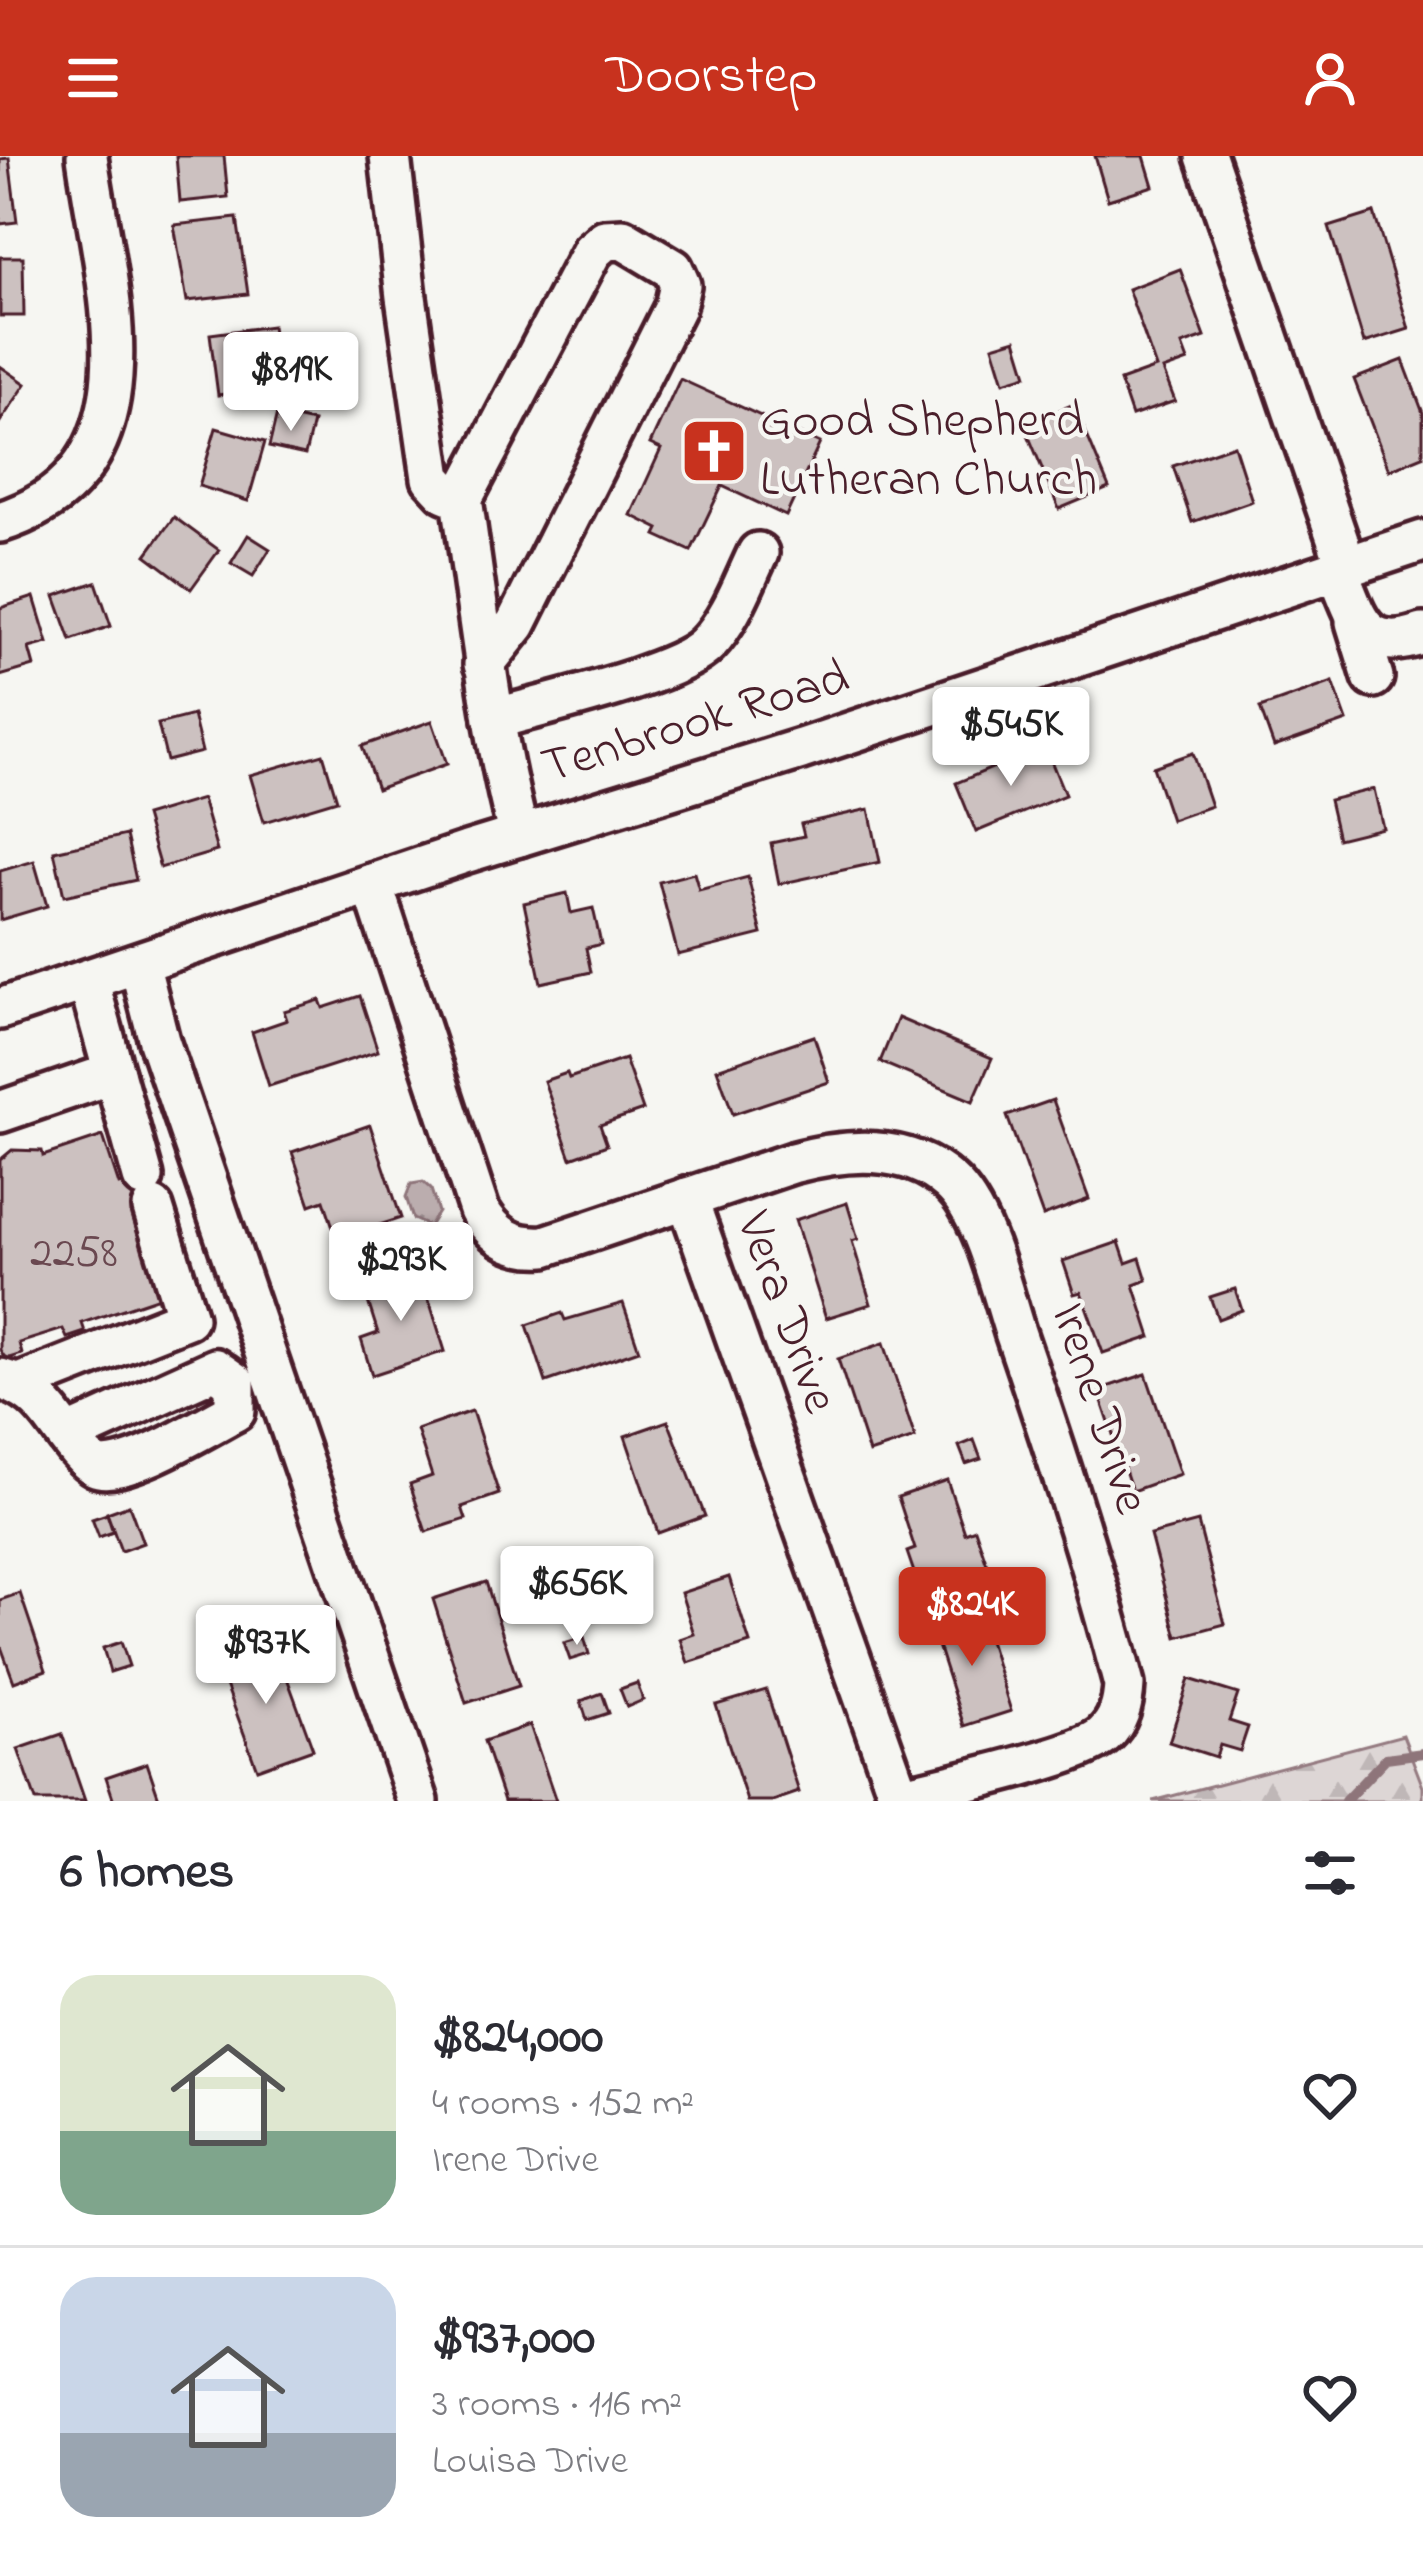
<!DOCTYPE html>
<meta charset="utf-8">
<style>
:root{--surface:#fff;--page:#f2f2f3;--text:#2b2b33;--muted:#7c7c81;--line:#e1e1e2;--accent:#c8321e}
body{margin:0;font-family:"Indie Flower",sans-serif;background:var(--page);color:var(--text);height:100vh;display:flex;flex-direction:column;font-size:45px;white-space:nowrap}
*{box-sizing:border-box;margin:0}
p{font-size:39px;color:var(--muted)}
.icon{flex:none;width:66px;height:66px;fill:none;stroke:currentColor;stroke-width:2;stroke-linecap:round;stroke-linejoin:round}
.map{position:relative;height:1645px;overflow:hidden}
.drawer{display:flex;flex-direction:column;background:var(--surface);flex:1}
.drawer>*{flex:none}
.price{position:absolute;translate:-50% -102px;padding:0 27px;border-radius:12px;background:#fff;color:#222;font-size:39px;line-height:78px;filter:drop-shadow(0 3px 6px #0008)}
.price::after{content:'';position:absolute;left:50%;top:72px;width:36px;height:27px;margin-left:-18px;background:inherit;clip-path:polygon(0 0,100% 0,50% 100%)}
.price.on{background:var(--accent);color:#fff}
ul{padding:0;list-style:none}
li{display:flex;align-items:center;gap:36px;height:300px;padding:0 60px}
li+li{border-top:3px solid var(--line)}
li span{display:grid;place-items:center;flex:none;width:336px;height:240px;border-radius:36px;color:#555}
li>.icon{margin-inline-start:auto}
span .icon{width:144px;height:144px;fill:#fffc;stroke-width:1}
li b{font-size:51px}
h2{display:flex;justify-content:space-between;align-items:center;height:144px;padding:0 60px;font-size:51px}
header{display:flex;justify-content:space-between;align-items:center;height:156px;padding:0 60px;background:var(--accent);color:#fff;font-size:54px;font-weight:600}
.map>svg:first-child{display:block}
.forest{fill:url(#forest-firs);stroke:#947a80;stroke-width:3}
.water{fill:url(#water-ripples);stroke:#8e747a;stroke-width:3}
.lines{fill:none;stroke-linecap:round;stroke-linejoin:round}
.stream{stroke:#8e747a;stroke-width:10}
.building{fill:#ccc1c0;stroke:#4a1f2b;stroke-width:3}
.minor-casing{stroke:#4a1f2b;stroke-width:48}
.minor{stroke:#f6f6f2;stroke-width:39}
.labels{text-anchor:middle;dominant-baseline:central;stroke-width:9;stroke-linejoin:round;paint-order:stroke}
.number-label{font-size:45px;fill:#6a4850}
.poi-label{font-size:51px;fill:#4a1f2b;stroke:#f6f6f2;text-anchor:start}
.street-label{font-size:51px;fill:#4a1f2b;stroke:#f6f6f2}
</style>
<header><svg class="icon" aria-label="menu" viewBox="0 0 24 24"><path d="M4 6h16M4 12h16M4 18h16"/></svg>Doorstep<svg class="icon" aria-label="person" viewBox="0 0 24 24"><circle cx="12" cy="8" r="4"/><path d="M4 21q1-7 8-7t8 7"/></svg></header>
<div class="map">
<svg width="1423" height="1645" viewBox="0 0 1423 1645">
<defs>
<pattern id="forest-firs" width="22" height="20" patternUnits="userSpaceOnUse" patternTransform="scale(3)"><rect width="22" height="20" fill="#ddd6d5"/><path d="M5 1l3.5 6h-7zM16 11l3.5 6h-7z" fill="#bfb7b7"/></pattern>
<pattern id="water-ripples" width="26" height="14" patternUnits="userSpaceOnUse" patternTransform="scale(3)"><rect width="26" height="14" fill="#bbadae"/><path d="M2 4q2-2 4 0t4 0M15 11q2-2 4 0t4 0" fill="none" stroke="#9a8c8e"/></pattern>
</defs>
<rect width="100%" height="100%" fill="#f6f6f2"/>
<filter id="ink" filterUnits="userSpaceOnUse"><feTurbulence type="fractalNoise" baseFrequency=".00833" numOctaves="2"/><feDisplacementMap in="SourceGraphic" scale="24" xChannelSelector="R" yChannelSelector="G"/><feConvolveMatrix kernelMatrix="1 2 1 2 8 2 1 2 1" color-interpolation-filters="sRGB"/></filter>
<g filter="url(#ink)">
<!-- forest -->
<path class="forest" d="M1403,1579L1423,1631V1645H1153Z"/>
<!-- water -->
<path class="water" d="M423,1026L431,1033L438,1056L429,1070L413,1063L406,1041L411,1028Z"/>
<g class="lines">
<!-- stream -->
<path class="stream" d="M1345,1645L1386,1602L1423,1597"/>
</g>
<!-- building -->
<g class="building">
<path d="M176,0H224L228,41L180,46Z"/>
<path d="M1095,0H1144L1153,30L1108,44Z"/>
<path d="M9,2L17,66L0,68V3Z"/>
<path d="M1374,57L1409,173L1364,187L1329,71Z"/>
<path d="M237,62L248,138L187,145L174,69Z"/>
<path d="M0,101H23L24,160H0Z"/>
<path d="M1180,113L1205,181L1182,189L1188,205L1163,214L1175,245L1132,260L1120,225L1156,212L1128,133Z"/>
<path d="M272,170L278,208L261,211L264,232L218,239L210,178Z"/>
<path d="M1016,183L1027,219L1004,226L993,190Z"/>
<path d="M1403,204L1423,257V300L1389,314L1354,223Z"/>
<path d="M0,210L26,228L0,266Z"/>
<path d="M680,223L820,287L786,360L722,330L691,395L656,379L659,373L631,359L661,293L650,288Z"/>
<path d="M1074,248L1109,332L1059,353L1024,269Z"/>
<path d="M277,258L313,266L305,299L269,291Z"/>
<path d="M216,272L265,286L248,345L199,330Z"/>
<path d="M1234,289L1252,345L1192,366L1173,310Z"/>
<path d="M174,361L219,394L191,433L146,399Z"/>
<path d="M248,379L270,393L253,420L231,407Z"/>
<path d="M96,426L111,470L71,484L55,440Z"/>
<path d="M34,441L48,487L29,492L34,510L0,520V452Z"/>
<path d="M1333,526L1347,565L1274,591L1260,552Z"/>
<path d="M193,559L202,596L167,605L158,568Z"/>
<path d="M432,565L447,608L377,633L362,590Z"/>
<path d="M1045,590L1065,639L976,676L956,627Z"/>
<path d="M1193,597L1211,650L1171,664L1153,611Z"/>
<path d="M323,598L337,644L264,666L250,619Z"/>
<path d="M1374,633L1383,672L1338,683L1329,644Z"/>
<path d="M202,643L217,695L160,712L145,660Z"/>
<path d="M869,653L880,706L779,728L771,687L804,680L801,668Z"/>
<path d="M126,679L136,724L64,740L54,695Z"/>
<path d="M34,705L47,750L0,764V715Z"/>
<path d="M694,717L699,734L748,721L762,778L678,799L659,726Z"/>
<path d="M567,737L571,757L593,752L601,788L586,792L591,816L541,827L524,747Z"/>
<path d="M360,840L378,895L269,930L252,876L287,864L284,855L320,844L323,852Z"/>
<path d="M898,862L992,902L973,945L880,906Z"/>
<path d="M814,880L829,926L733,958L717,913Z"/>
<path d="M625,903L643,954L600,969L607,989L571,1002L544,925L567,917L569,922Z"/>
<path d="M1053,944L1089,1043L1043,1060L1007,960Z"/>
<path d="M370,969L401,1062L337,1083L324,1044L310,1049L292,996Z"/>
<path d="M103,980L119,1029L158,1017L169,1047L162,1140L82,1167L85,1176L67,1182L63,1173L19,1187L22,1198L6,1203L0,1194V1004L12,994L42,995L43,1000Z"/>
<path d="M847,1047L858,1083L852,1085L871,1148L826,1162L795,1064Z"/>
<path d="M1119,1086L1126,1107L1140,1102L1147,1124L1134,1129L1151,1181L1103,1197L1081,1136L1074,1138L1063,1105Z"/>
<path d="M420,1115L445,1195L372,1219L361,1183L378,1177L364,1133Z"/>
<path d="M1235,1133L1242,1154L1218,1163L1210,1141Z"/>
<path d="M623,1147L639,1194L546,1226L527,1169L562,1157L565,1164Z"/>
<path d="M884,1187L915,1282L869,1297L838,1203Z"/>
<path d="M1146,1218L1180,1318L1132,1335L1098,1234Z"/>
<path d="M472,1255L499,1338L462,1351L466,1363L426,1376L410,1328L432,1320L417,1274Z"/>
<path d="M668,1265L705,1360L658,1377L625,1280Z"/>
<path d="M974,1284L981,1303L966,1308L959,1290Z"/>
<path d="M947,1324L965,1377L975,1373L989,1414L921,1437L907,1396L915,1393L898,1341Z"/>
<path d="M129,1349L143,1387L121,1395L107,1357Z"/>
<path d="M107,1358L113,1376L99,1381L92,1363Z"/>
<path d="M1198,1366L1225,1468L1177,1481L1150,1379Z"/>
<path d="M729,1421L750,1487L688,1507L680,1483L694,1478L681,1437Z"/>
<path d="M486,1426L519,1530L466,1547L433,1443Z"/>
<path d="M20,1437L46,1514L14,1526L0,1488V1444Z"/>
<path d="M980,1456L1011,1555L964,1570L932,1471Z"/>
<path d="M584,1481L589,1498L570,1504L564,1487Z"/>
<path d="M121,1486L129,1510L110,1516L103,1492Z"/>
<path d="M275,1489L313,1593L257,1613L219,1510Z"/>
<path d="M1189,1523L1238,1538L1229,1565L1248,1571L1240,1595L1220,1589L1216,1601L1169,1586Z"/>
<path d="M637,1527L643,1544L627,1551L620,1533Z"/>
<path d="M766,1534L799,1636L773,1645H747L716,1549Z"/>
<path d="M602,1537L609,1557L587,1564L581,1545Z"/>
<path d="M530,1569L556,1645H504L484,1585Z"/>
<path d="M62,1578L85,1645H36L18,1593Z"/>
<path d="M147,1607L160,1645H114L106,1621Z"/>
</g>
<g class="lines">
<!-- minor casing -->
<g class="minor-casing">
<g id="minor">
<path d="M390,0L406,141L432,322L445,336L462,343C479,456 490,569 519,680"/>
<path d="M1206,0L1347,411"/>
<path d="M462,343L592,95L605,84L623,83L673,113L680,129L675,151L516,468L484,508"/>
<path d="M0,366C167,313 104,128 87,0"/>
<path d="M1337,414C1357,460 1361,500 1423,478"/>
<path d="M1356,466L1373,521"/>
<path d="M494,563C542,549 678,519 707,488C731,463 743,428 758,397"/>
<path d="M372,728L479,1054C495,1081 513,1092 545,1090L792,1007C845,993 906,987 950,1026C984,1056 1001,1133 1015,1176C1055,1293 1093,1409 1124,1529C1123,1548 1119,1565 1104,1579C1080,1601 939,1631 899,1641"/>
<path d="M139,807L159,885L418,1645"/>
<path d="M0,853L467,696L801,593L1423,385"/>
<path d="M114,917L143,1021"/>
<path d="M0,956L114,917L88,824"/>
<path d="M687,1042L901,1645"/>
<path d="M0,1223C27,1230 42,1246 58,1268C67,1280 82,1303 96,1310C122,1322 210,1268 235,1255V1227L215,1213L67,1280"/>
<path d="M20,1228L187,1162L153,1052"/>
</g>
</g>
<!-- minor -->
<use href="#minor" class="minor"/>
</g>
</g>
<!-- icons -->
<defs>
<g id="church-square" transform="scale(3.45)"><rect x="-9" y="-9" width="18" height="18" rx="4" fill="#c8321e" stroke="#f6f6f2"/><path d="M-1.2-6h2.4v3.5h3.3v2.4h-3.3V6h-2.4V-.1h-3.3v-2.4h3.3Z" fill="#fff"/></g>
</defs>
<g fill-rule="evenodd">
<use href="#church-square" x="714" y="295"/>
</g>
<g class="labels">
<!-- number labels -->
<g class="number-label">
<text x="74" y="1099">2258</text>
</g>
<!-- poi labels -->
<g class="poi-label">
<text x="760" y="266">Good Shepherd<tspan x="760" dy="59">Lutheran Church</tspan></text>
</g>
<!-- street labels -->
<g class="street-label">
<text transform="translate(696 568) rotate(-17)">Tenbrook Road</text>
<text transform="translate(785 1157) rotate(70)">Vera Drive</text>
<text transform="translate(1098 1253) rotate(72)">Irene Drive</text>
</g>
</g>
</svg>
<b class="price" style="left:291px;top:278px">$819K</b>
<b class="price" style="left:1011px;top:633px">$545K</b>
<b class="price" style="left:401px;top:1168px">$293K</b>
<b class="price" style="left:577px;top:1492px">$656K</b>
<b class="price on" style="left:972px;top:1513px">$824K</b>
<b class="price" style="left:266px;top:1551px">$937K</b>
</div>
<section class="drawer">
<h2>6 homes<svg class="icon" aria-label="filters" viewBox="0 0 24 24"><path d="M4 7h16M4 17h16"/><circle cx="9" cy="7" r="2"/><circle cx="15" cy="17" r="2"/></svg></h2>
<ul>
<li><span style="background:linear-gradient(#dfe7d0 65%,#7fa58c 0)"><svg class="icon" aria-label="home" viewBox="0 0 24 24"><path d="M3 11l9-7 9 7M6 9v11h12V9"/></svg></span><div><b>$824,000</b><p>4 rooms · 152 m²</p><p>Irene Drive</p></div><svg class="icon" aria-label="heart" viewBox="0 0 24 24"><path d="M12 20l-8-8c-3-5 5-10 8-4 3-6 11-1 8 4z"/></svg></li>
<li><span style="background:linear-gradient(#c9d6e8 65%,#9aa5b1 0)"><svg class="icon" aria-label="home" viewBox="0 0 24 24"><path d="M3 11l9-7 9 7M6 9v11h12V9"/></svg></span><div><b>$937,000</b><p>3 rooms · 116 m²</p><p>Louisa Drive</p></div><svg class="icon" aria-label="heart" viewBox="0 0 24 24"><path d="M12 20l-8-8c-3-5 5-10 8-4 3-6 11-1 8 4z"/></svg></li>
</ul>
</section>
